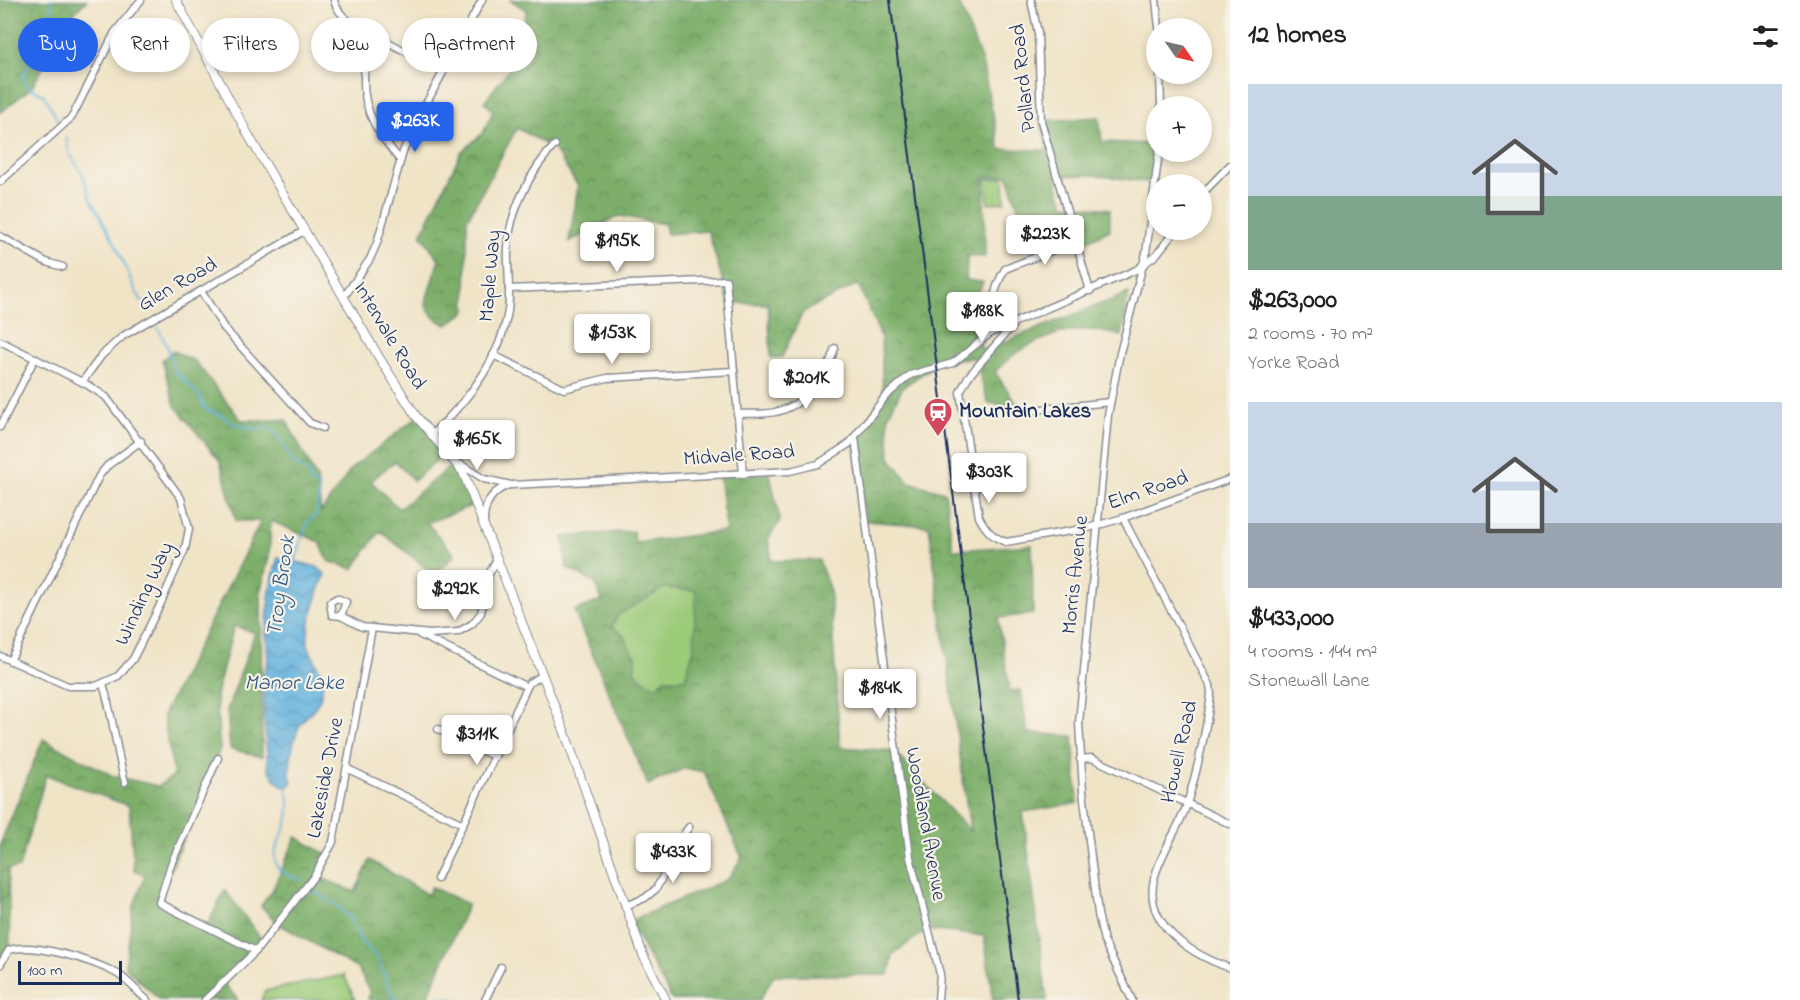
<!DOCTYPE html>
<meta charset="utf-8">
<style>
:root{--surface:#fff;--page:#f2f2f2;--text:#222;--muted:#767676;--accent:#2563eb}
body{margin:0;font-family:"Indie Flower",sans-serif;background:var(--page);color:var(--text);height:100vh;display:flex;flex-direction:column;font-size:22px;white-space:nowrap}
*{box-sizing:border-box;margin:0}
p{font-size:20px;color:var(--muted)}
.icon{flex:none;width:33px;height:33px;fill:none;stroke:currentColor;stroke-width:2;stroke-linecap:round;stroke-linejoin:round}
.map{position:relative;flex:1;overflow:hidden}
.details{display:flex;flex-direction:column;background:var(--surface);width:570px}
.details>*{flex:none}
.banner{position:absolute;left:18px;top:18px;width:570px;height:54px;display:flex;gap:12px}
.needle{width:39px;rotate:124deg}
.buttons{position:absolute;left:1146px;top:18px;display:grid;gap:12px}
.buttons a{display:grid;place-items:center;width:66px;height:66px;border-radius:50%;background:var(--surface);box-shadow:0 3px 9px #0003;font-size:30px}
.scale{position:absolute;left:18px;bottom:15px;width:104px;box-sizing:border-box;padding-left:6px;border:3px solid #1b2f5e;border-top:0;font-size:16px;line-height:21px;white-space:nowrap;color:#1b2f5e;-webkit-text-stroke:4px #f7f3e8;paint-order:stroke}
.price{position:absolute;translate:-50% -51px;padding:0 14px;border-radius:6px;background:#fff;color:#222;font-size:20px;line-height:39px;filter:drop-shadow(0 2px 3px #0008)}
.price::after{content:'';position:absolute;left:50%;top:36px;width:18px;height:14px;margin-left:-9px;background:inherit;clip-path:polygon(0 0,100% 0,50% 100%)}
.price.on{background:var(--accent);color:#fff}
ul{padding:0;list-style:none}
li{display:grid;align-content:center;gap:12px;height:318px;padding:0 18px}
li span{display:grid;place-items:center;height:186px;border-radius:0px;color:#555}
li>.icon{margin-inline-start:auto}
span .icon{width:108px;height:108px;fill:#fffc;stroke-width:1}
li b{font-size:26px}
h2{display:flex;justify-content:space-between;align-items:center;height:72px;padding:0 18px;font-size:26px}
.pill{padding:0 21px;border-radius:27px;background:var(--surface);box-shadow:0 3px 9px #0003;font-size:21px;line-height:54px}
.pill.on{background:var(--accent);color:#fff}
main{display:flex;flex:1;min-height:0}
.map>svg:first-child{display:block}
.forest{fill:url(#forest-crowns);stroke:#4c6f64;stroke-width:1.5}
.garden{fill:#9ccb7a;stroke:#5c7d6c;stroke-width:1.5}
.water{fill:url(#water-waves);stroke:#40709e;stroke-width:1.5}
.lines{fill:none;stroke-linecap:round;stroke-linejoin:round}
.stream{stroke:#64b2de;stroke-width:2}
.minor-casing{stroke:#868a92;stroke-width:9}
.tertiary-casing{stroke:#868a92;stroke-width:10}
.minor{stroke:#fff;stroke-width:6}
.tertiary{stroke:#fff;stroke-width:8}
.rail{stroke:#1b2f5e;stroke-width:2}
.labels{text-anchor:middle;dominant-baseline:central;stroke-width:4.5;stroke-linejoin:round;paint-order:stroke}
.street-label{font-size:21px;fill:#1b2f5e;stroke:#f7f3e8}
.poi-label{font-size:21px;font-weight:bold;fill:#1b2f5e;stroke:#f7f3e8;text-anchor:start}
.water-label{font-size:22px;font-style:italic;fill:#315684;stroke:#f7f3e8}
</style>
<main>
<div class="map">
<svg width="1230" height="1000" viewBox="0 0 1230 1000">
<defs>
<pattern id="forest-crowns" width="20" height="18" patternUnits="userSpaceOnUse" patternTransform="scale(1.5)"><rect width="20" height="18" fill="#7daf6a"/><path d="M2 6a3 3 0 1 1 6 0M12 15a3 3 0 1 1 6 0" fill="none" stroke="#668f5a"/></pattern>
<pattern id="water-waves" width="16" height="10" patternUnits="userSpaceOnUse" patternTransform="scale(1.5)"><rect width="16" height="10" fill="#64b2de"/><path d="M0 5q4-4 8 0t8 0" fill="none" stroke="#5291b7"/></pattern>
</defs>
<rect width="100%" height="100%" fill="#f7f3e8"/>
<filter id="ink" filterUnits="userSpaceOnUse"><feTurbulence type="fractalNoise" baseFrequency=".0167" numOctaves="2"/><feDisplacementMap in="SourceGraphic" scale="12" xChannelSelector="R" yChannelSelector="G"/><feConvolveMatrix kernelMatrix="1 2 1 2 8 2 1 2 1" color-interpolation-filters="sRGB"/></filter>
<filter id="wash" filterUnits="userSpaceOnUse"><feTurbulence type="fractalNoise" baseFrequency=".008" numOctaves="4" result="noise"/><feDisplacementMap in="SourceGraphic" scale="24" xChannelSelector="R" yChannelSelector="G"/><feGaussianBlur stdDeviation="1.35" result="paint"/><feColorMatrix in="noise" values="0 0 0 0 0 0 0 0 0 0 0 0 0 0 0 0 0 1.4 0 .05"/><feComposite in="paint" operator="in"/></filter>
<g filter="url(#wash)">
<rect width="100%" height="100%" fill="#f0e4c7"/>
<!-- forest -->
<g class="forest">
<path d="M0,0H87L73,14L32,87L0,113Z"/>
<path d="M510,0H958L982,62L1000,149L1048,150L1041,121L1099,117L1102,142L1156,144L1155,183L1094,175L1055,176L1064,204L1110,209V230L1075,247L1073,239L1052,247L1037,211L1020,214L1008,176L984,177L985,257L967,256L966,280L983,282L967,316L983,350L1129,293L1122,336C1111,334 1100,330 1089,330C1056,329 1016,348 995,372L1019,407L988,403L975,358L941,361L903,387L888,416L890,458L909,482L945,492L953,550L1032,545L1033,614L998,618L1010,691L1021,690L1028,733L1073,736L1078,803L1023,812L1047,1000H993L984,936L927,930L893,954L889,975H774L760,1000H672L629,921L728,879L742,858L704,772L685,768L648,785L574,611L602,600L595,583L567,568L563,537L633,531L635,543L726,531L719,475L770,474L780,521L768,539L772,561L819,560L830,591L840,747L894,751L970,831L929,526L865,521L854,441L883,396L881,337L858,284L803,312L782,357L771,358L768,304L729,303L708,231L667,234L665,224L619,216L569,242L578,186L554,149L517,128L467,220L466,311L447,325L434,318L425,304L439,259L421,235L461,152L483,133L493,111L484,102L510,68L527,10Z"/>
<path d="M173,351L195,361L241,420H286L317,479L321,512L352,468L417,417L446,451L414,481L395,461L371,481L399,509L454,463L476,504L427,523L455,555L435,575L380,531L353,569L328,561L320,542L271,521L269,557L261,589L262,757L230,749L227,710L255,633L234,626L216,695L220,749L159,899L207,926L225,890L262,940L224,983L238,1000H160L125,967L133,909L145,875L134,870L129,806L46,775L19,868L8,869L10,945L5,958L0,956V845L43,739L113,776L158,786L174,776L163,715L261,521H236L220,461L175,406L162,360Z"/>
<path d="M296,837L328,855L317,876L355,892L370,860L428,895L431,887L468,904L426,1000H368L370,992L358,969L277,923L261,906L273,889Z"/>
</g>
<!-- garden -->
<g class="garden">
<path d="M1004,178L1005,202L988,203L986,179Z"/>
<path d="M664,588L696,591L694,648L685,679H665L657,687L646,682L634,671L636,656L629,648L626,638L612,626L618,615Z"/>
<path d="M344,975L355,1000H261L265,991Z"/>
</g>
<!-- water -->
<path class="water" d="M278,557L317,567L325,574C319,590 305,628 308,644C312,661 326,672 322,691C319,708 308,712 300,725C294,736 286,772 292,782L287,788L277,782L268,769L264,714V675L268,660L266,632L270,590Z"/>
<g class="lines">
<!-- stream -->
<g class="stream">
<path d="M52,0L49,25L42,38L38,57L30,63L23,76L27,86L44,95L58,121"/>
<path d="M66,136L69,153L83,174L90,197L117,247L136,292L149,311"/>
<path d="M158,328L168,348L173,369L199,395L205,409L221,415L234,424L256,429L262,427L271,429L282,441L291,460L310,475L309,481L319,487L317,514L307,523L295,562"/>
<path d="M287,787C290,800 290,813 286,825C282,839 270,851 277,866C281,874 293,877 301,880"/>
<path d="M313,891L334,903L350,918L361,941L379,960L392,995L399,1000"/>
<path d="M434,1000L440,997L459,1000"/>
</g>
</g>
</g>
<g filter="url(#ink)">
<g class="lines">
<!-- minor casing -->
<g class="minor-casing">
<g id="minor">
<path d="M334,0C337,16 361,32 375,35L442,71"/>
<path d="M1031,0L1038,33L1041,121L1090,291"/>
<path d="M1156,0L1159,28"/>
<path d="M363,32C369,47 364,64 364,80C363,113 380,136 400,160"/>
<path d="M1160,74L1161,106"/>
<path d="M0,182L72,117L115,32L141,0"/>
<path d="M1202,194L1230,165"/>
<path d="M0,236L46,262L63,267"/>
<path d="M509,289L726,280L743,474"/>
<path d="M201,291L224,328L310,423L323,428"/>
<path d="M344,297L370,259L377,243L403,152L413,128L482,0"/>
<path d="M1012,326L968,377L960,392L979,517C986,530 992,537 1006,542L1088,528L1123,518L1230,479"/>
<path d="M999,330C990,306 993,290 1005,269L1076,241"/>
<path d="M0,341L86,384L106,397L181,498L189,529L185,549L160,605L133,659L118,676L96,686H68L0,656"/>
<path d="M493,355L564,389L607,378L734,371"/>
<path d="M82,382L102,355L123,336L304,231"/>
<path d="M1024,411L1110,402"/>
<path d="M737,414C749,413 763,415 775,412C806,406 826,376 835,348"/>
<path d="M0,427L35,358"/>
<path d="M432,434C468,401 500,361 508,311C511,290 507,269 508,247C509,213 531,169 555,145"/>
<path d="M855,438L910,857L940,974L938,1000"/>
<path d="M460,464L484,479L511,485L790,471L818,464L849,444L885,397L910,375L953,363L992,332L1136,270L1156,255L1176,230"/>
<path d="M1123,518L1210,685L1211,694C1207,727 1196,776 1186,807C1177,831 1161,853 1154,879C1143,926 1193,955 1230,968"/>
<path d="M484,522C484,505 491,492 507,486"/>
<path d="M341,616L346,602L337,598L330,602L332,615L341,616L362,627L430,634L458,632L472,624L481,613L488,576L497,559"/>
<path d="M420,635L527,687"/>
<path d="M10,661L99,476L107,466L141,441"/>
<path d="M103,684C113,716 116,750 125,782"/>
<path d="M438,729L495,757"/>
<path d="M218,758L171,864L159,903L256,951"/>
<path d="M1080,759L1092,758L1230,824"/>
<path d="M348,769L463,824"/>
<path d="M437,879L529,683L543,675"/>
<path d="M625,906L645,898L656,889L665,872L668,856L689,827"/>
<path d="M0,965L9,950C34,942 91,960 116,973C127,979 137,992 147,1000"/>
<path d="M205,1000L256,951L315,875L333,842L372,628"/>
<path d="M485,1000L501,967"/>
<path d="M1132,1000L1104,941L1098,914L1083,791L1079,723L1108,415L1120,353L1146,253L1159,152"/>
</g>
</g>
<!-- tertiary casing -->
<g class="tertiary-casing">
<path id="tertiary" d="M176,0L250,138L380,359L416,416L463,472L564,730L643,955L666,1000"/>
</g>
<!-- minor -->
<use href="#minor" class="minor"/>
<!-- tertiary -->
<use href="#tertiary" class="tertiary"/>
<!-- rail -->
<path class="rail" d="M890,0L1018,1000"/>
</g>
</g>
<!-- icons -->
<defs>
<g id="station-pin" transform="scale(1.5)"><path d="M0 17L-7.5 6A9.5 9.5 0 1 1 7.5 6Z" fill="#d1495b" stroke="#f7f3e8"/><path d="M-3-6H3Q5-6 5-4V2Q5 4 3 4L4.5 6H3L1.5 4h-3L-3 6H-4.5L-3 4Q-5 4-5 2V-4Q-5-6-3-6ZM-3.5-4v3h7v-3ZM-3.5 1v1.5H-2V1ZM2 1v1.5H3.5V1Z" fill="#fff"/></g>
</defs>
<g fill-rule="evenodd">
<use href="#station-pin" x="938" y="412"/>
</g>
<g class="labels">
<!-- street labels -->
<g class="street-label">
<text transform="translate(1024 78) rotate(-96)">Pollard Road</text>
<text transform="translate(491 276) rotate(-85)">Maple Way</text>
<text transform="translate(178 285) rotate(-30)">Glen Road</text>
<text transform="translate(389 336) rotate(59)">Intervale Road</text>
<text transform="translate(739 456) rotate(-4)">Midvale Road</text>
<text transform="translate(1148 491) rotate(-19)">Elm Road</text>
<text transform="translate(1076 575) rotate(-84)">Morris Avenue</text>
<text transform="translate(145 594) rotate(-65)">Winding Way</text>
<text transform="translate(1180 752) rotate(-77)">Howell Road</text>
<text transform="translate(326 778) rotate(-79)">Lakeside Drive</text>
<text transform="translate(925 824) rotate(80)">Woodland Avenue</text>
</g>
<!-- poi labels -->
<g class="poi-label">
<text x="959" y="412">Mountain Lakes</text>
</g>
<!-- water labels -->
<g class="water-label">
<text transform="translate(282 586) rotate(-82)">Troy Brook</text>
<text x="294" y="684">Manor Lake</text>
</g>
</g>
</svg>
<div class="buttons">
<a><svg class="needle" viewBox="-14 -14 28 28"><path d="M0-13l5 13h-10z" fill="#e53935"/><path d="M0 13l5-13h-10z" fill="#767676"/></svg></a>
<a>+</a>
<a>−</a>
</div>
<div class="scale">100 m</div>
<b class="price on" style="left:415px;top:153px">$263K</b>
<b class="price" style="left:1045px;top:266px">$223K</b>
<b class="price" style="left:617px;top:273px">$195K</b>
<b class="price" style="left:982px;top:343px">$188K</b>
<b class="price" style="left:612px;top:365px">$153K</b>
<b class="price" style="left:806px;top:410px">$201K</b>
<b class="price" style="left:477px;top:471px">$165K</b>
<b class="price" style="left:989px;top:504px">$303K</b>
<b class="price" style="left:455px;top:621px">$292K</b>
<b class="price" style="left:880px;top:720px">$184K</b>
<b class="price" style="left:477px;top:766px">$311K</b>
<b class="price" style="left:673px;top:884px">$433K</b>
<div class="banner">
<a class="pill on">Buy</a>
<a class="pill">Rent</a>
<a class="pill">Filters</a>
<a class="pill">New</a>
<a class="pill">Apartment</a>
</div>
</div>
<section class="details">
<h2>12 homes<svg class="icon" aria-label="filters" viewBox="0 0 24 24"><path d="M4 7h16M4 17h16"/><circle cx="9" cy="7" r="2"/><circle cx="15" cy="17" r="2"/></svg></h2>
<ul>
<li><span style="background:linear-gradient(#c9d6e8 60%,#7fa58c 0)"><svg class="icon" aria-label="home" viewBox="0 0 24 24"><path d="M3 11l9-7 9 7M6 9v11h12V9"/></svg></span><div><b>$263,000</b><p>2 rooms · 70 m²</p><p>Yorke Road</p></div></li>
<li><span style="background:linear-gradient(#c9d6e8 65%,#9aa5b1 0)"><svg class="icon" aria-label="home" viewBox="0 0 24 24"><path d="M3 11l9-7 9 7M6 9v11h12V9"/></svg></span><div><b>$433,000</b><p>4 rooms · 144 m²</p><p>Stonewall Lane</p></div></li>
</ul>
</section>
</main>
